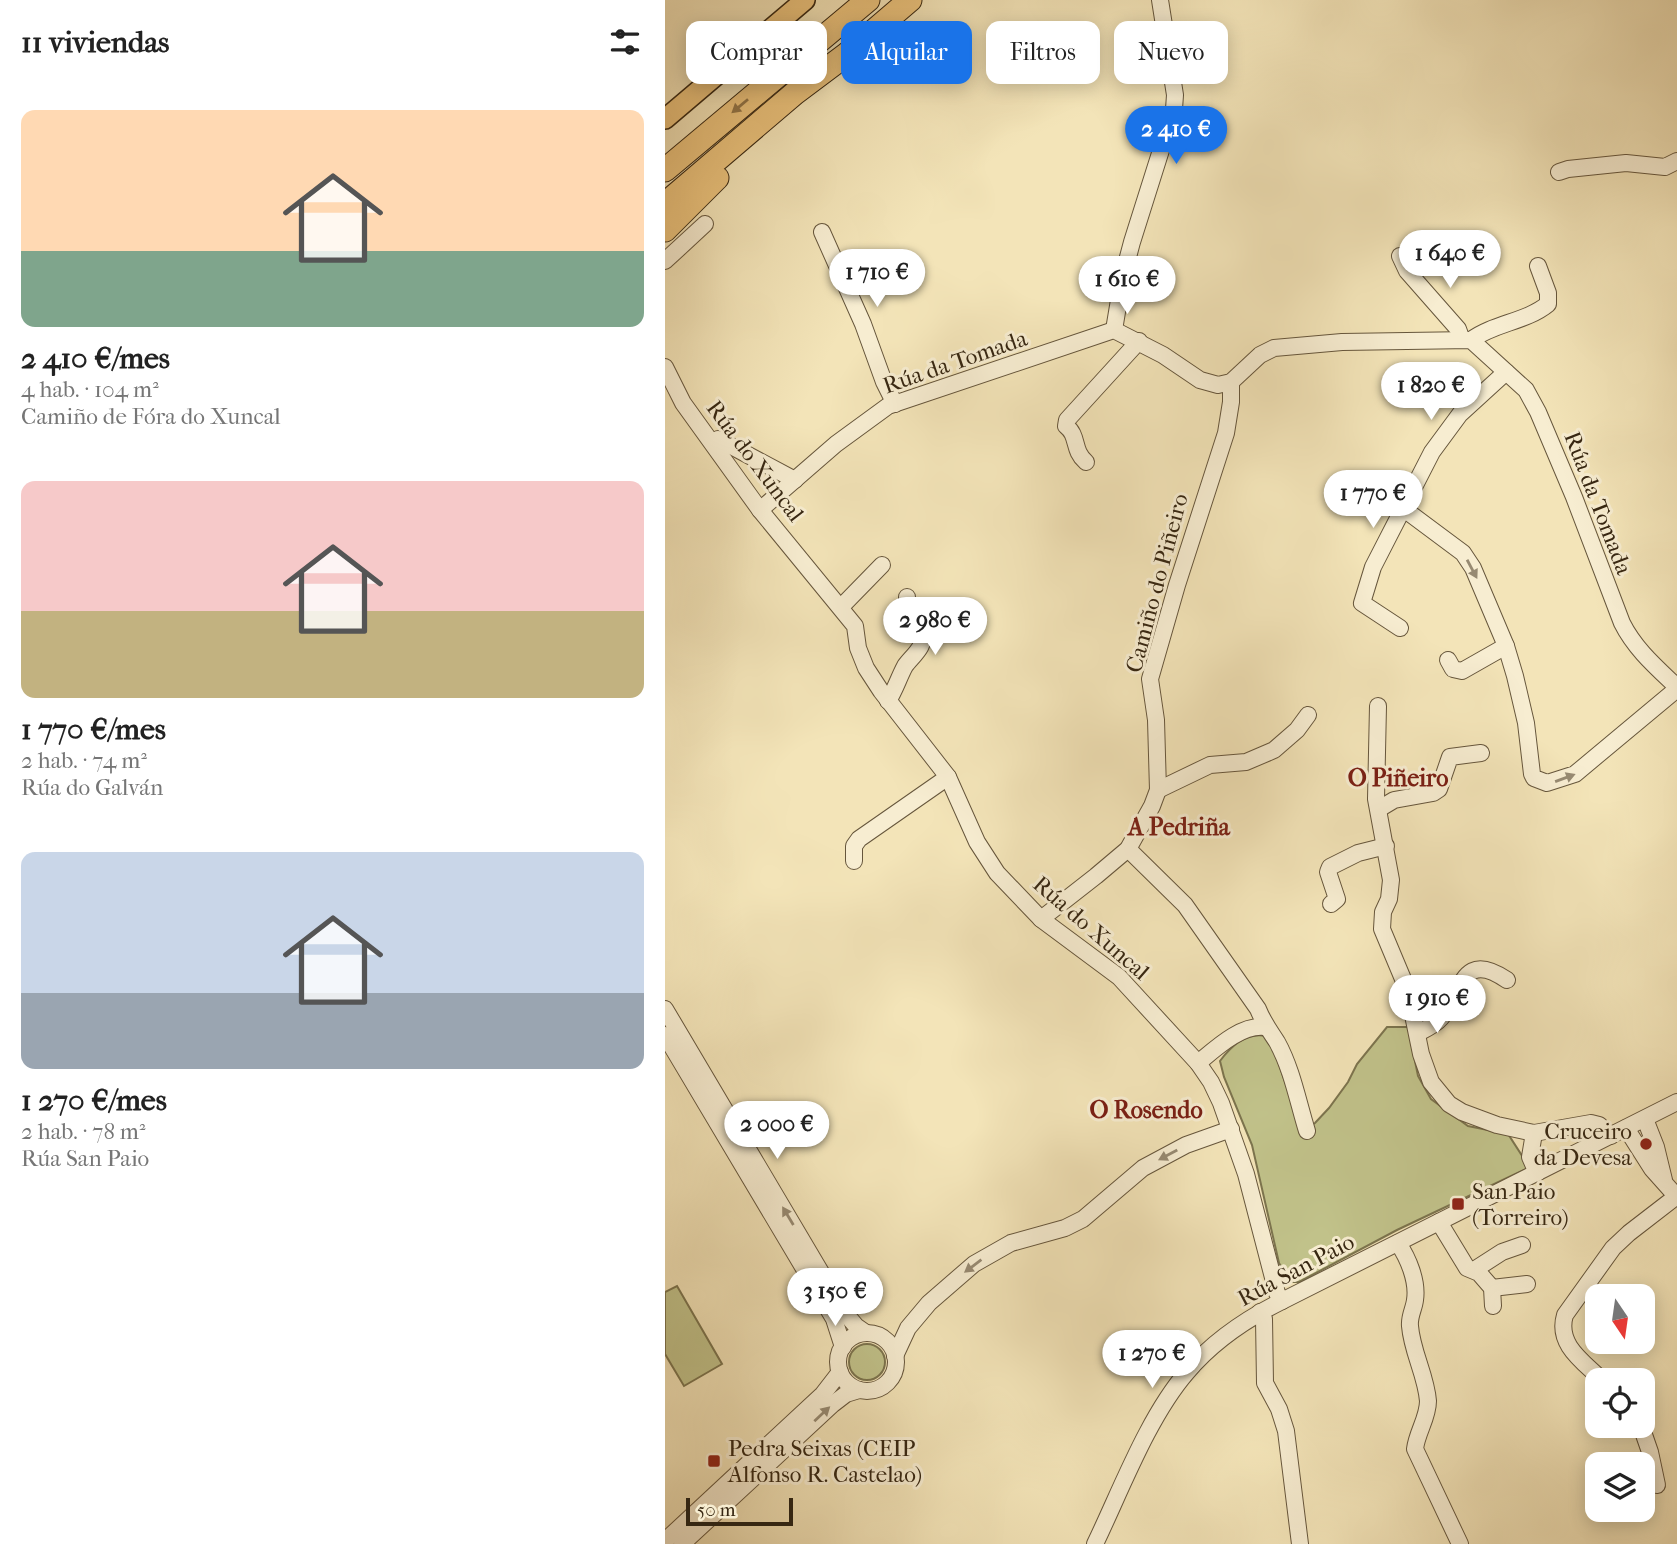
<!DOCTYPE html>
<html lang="es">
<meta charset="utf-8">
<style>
:root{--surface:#fff;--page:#f6f6f6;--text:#222;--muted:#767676;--accent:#1a73e8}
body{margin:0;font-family:"IM FELL French Canon",serif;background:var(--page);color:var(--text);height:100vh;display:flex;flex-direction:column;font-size:26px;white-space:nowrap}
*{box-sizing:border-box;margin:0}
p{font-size:23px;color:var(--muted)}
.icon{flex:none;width:38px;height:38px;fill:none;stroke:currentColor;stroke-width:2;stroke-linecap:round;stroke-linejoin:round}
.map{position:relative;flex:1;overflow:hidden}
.side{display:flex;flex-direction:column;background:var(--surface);width:665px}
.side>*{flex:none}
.top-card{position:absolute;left:21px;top:21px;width:665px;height:63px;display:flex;gap:14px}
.needle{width:46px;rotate:167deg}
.controls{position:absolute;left:920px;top:1284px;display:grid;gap:14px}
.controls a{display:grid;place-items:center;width:70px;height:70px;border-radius:14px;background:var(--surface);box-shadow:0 4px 18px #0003;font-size:35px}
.scale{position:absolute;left:21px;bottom:18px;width:107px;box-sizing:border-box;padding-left:7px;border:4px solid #372712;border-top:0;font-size:19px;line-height:24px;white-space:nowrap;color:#372712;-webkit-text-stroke:5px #f7edd1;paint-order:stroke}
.price{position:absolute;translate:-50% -60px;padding:0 16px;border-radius:24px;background:#fff;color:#222;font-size:23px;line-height:46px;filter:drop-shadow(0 2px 4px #0008)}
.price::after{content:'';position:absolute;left:50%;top:42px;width:21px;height:16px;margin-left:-10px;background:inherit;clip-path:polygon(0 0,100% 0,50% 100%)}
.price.selected{background:var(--accent);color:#fff}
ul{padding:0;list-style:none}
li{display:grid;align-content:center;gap:14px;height:371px;padding:0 21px}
li span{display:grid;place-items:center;height:217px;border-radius:14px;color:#555}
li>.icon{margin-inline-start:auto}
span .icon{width:126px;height:126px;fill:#fffc;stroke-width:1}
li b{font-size:30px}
h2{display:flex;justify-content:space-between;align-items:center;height:84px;padding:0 21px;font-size:30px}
.chip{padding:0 24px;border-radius:14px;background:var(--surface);box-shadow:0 4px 18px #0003;font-size:24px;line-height:63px}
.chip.selected{background:var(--accent);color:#fff}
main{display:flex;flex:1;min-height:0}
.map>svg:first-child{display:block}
.green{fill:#c1c28a;stroke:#7c744e;stroke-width:2}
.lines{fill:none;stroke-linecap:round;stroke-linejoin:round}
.minor-casing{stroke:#66563c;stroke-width:18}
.major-casing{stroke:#372712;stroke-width:22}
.highway-casing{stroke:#372712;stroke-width:25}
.minor{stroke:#f7edd1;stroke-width:16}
.major{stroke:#eac27c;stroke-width:19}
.highway{stroke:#eac27c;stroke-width:23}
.oneway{fill:#907447}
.oneway2{fill:#978a72}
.poi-dot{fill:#8f2418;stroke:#f7edd1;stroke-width:2.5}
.labels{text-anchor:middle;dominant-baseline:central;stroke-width:6;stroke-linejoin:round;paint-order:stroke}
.street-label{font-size:23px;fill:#372712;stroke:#f7edd1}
.poi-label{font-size:23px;fill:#372712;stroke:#f7edd1;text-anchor:start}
.neighbourhood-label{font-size:24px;font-weight:bold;fill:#7a1f14;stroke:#f7edd1}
</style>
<main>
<section class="side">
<h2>11 viviendas<svg class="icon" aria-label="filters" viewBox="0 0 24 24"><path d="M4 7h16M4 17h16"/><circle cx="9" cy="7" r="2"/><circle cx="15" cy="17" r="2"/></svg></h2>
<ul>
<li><span style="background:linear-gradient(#ffd9b3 65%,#7fa58c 0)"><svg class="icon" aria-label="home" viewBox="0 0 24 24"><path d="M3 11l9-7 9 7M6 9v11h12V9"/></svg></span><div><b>2 410 €/mes</b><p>4 hab. · 104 m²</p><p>Camiño de Fóra do Xuncal</p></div></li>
<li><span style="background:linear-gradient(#f6c9c9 60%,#c2b280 0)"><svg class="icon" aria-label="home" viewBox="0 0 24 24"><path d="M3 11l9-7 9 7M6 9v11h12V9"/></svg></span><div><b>1 770 €/mes</b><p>2 hab. · 74 m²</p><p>Rúa do Galván</p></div></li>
<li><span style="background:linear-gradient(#c9d6e8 65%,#9aa5b1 0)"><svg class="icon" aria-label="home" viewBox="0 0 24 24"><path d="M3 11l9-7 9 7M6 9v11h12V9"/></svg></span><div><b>1 270 €/mes</b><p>2 hab. · 78 m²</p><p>Rúa San Paio</p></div></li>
</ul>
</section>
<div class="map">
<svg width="1012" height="1544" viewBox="0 0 1012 1544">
<rect width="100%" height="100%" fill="#f3e4b8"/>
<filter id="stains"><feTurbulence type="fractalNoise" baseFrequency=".00286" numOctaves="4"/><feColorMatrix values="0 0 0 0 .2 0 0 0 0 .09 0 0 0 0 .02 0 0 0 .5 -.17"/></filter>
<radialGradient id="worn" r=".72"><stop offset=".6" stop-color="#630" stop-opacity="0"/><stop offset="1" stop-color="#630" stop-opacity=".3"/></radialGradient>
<!-- green -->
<g class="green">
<path d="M722,1027H743L753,1076L766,1099L803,1126L843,1134L863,1165L861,1169L732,1230L634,1282H628L622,1277L614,1263L587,1145L559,1077L555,1061C566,1046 582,1032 601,1036L607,1044L637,1131L650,1123L664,1108L683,1082L692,1064Z"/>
<path d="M12,1286L57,1364L19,1386L0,1354V1292Z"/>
<circle cx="202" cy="1362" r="18"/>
</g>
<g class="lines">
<!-- minor casing -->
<g class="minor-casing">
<g id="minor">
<path d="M894,172L903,169L961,163L1000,167L1012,161"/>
<path d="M157,232L198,324L219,382L230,404"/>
<path d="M735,256L742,271L793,329L797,340"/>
<path d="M0,261L40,224"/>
<path d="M449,330L458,276L467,242L509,109L510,95L495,0"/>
<path d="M806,340C829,323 861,322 883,304V293L873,266"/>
<path d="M0,367L18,403L95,510L190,626L193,648L201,668L216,691L283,777L312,842L332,873L376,919L454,977L533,1063L546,1082L556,1103L581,1174L612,1293L617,1301"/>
<path d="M53,439L130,480"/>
<path d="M421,462C407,450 414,436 401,426L402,420L474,341"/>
<path d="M739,509L798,553L808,568L841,646L850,676L861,723L867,774L869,778L882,783L910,774L1012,689"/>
<path d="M95,510L171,444L223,406L449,330L498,355L535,380L553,385L566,382L595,355L609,348L677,342L806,340L861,390L873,412L909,497L957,623C970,649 991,667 1012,687"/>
<path d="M176,607L217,565"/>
<path d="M735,628L697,603L708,567L767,452L795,414L841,372"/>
<path d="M783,660L788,669L797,671L841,646"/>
<path d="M223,701C230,690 234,677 240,666C246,657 262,646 257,632C251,620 242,612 242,597"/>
<path d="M713,706L711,799L726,880L724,899L718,912L717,929L743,991L756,1054L766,1082L784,1104L797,1112L832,1125L869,1133L926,1123L934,1125L946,1136"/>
<path d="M493,790L545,765L581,762L609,750L632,730L643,715"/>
<path d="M714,809L729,800L768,793L774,789L785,757L816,753"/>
<path d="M463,849L520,905L593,1009C598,1022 605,1031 612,1042C627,1069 633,1102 642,1131"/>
<path d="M189,861V846L194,839L283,777"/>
<path d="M666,904L672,899L663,872L665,867L693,853L721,846"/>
<path d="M376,919L431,876L463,849L487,806L493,790L491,720L485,679L512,585L561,433L566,402V382"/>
<path d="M0,1009L180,1313L191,1326L201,1333"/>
<path d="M753,1033C761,1029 770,1025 776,1018C798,992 796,949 842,980"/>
<path d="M0,1035L169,1319L178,1347"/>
<path d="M533,1063C550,1049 576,1024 600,1027"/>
<path d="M980,1119L991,1147L999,1180"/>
<path d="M961,1128L987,1169L1012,1197"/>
<path d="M869,1133L865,1157L872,1173"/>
<path d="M774,1222L802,1268L814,1273L827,1288L828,1306"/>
<path d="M733,1243C743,1258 753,1281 750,1300C749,1309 744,1316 745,1326C747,1352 761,1375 763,1401C763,1418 752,1432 750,1449L795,1544"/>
<path d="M809,1270L837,1252L857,1245"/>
<path d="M827,1288L862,1284"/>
<path d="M595,1312L599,1319L600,1383L614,1409L621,1431L635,1544"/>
<circle cx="202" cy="1362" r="29"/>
<path d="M452,1347C475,1364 505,1350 527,1366"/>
<path d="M230,1356L243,1328L264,1303L309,1264L346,1243L400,1228L418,1219L478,1168L521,1145L566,1129"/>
<path d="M938,1381C919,1362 891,1345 900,1315L948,1248L964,1233L1012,1196"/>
<path d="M976,1426L985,1452L992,1485"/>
<path d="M0,1541L158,1394L175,1372"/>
<path d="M17,1544L168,1404L181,1394L194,1390"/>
<path d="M430,1544C456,1490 483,1417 522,1372C548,1341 581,1319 617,1301L1012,1102"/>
</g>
</g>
<!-- major casing -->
<g class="major-casing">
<path id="major" d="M0,119L140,0"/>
</g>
<!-- highway casing -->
<g class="highway-casing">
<g id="highway">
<path d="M0,170L203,0"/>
<path d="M0,204L130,93L182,54L245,0"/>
<path d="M0,230L52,178"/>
</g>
</g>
<!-- minor -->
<use href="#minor" class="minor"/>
<!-- major -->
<use href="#major" class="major"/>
<!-- highway -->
<use href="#highway" class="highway"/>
</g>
<!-- one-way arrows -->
<defs><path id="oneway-solid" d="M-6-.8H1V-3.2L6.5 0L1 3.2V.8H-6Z" transform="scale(1.75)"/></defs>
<use class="oneway" href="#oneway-solid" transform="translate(75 106) rotate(140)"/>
<g class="oneway2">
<use href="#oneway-solid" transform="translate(807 569) rotate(62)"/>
<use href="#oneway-solid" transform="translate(900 778) rotate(-20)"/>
<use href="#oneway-solid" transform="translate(503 1155) rotate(152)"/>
<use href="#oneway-solid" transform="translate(123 1216) rotate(-121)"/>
<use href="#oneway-solid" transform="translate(308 1266) rotate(143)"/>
<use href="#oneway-solid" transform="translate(157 1414) rotate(-43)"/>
</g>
<!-- markers -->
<g class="poi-dot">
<circle cx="981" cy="1144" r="7"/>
<rect x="786" y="1197" width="14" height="14" rx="3.5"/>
<rect x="42" y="1454" width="14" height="14" rx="3.5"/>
</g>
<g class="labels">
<!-- street labels -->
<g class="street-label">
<text transform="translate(290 362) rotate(-19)">Rúa da Tomada</text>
<text transform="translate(90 461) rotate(53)">Rúa do Xuncal</text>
<text transform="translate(933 503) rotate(69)">Rúa da Tomada</text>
<text transform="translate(492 583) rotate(-75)">Camiño do Piñeiro</text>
<text transform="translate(426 928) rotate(41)">Rúa do Xuncal</text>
<text transform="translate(631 1270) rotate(-28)">Rúa San Paio</text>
</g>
<!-- poi labels -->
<g class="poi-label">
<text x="967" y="1131" text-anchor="end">Cruceiro<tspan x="967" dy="26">da Devesa</tspan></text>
<text x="807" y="1191">San Paio<tspan x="807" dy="26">(Torreiro)</tspan></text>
<text x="63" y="1448">Pedra Seixas (CEIP<tspan x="63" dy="26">Alfonso R. Castelao)</tspan></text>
</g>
<!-- neighbourhood labels -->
<g class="neighbourhood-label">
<text x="733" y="778">O Piñeiro</text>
<text x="514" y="827">A Pedriña</text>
<text x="481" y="1110">O Rosendo</text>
</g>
</g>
<rect width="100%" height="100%" filter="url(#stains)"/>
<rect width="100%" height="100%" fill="url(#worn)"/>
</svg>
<div class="controls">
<a><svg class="needle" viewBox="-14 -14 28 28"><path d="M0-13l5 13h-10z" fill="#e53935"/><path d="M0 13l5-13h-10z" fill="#767676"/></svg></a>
<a><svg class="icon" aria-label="locate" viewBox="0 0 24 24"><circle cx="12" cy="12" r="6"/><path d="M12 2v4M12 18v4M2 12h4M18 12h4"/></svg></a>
<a><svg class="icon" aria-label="layers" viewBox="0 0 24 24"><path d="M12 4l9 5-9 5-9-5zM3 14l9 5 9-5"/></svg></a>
</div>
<div class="scale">50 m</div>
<b class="price selected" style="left:511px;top:166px">2 410 €</b>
<b class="price" style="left:785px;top:290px">1 640 €</b>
<b class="price" style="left:212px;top:309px">1 710 €</b>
<b class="price" style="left:462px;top:316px">1 610 €</b>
<b class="price" style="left:766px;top:422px">1 820 €</b>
<b class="price" style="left:708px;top:530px">1 770 €</b>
<b class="price" style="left:270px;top:657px">2 980 €</b>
<b class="price" style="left:772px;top:1035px">1 910 €</b>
<b class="price" style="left:112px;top:1161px">2 000 €</b>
<b class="price" style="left:170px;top:1328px">3 150 €</b>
<b class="price" style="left:487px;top:1390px">1 270 €</b>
<div class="top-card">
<a class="chip">Comprar</a>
<a class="chip selected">Alquilar</a>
<a class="chip">Filtros</a>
<a class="chip">Nuevo</a>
</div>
</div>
</main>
